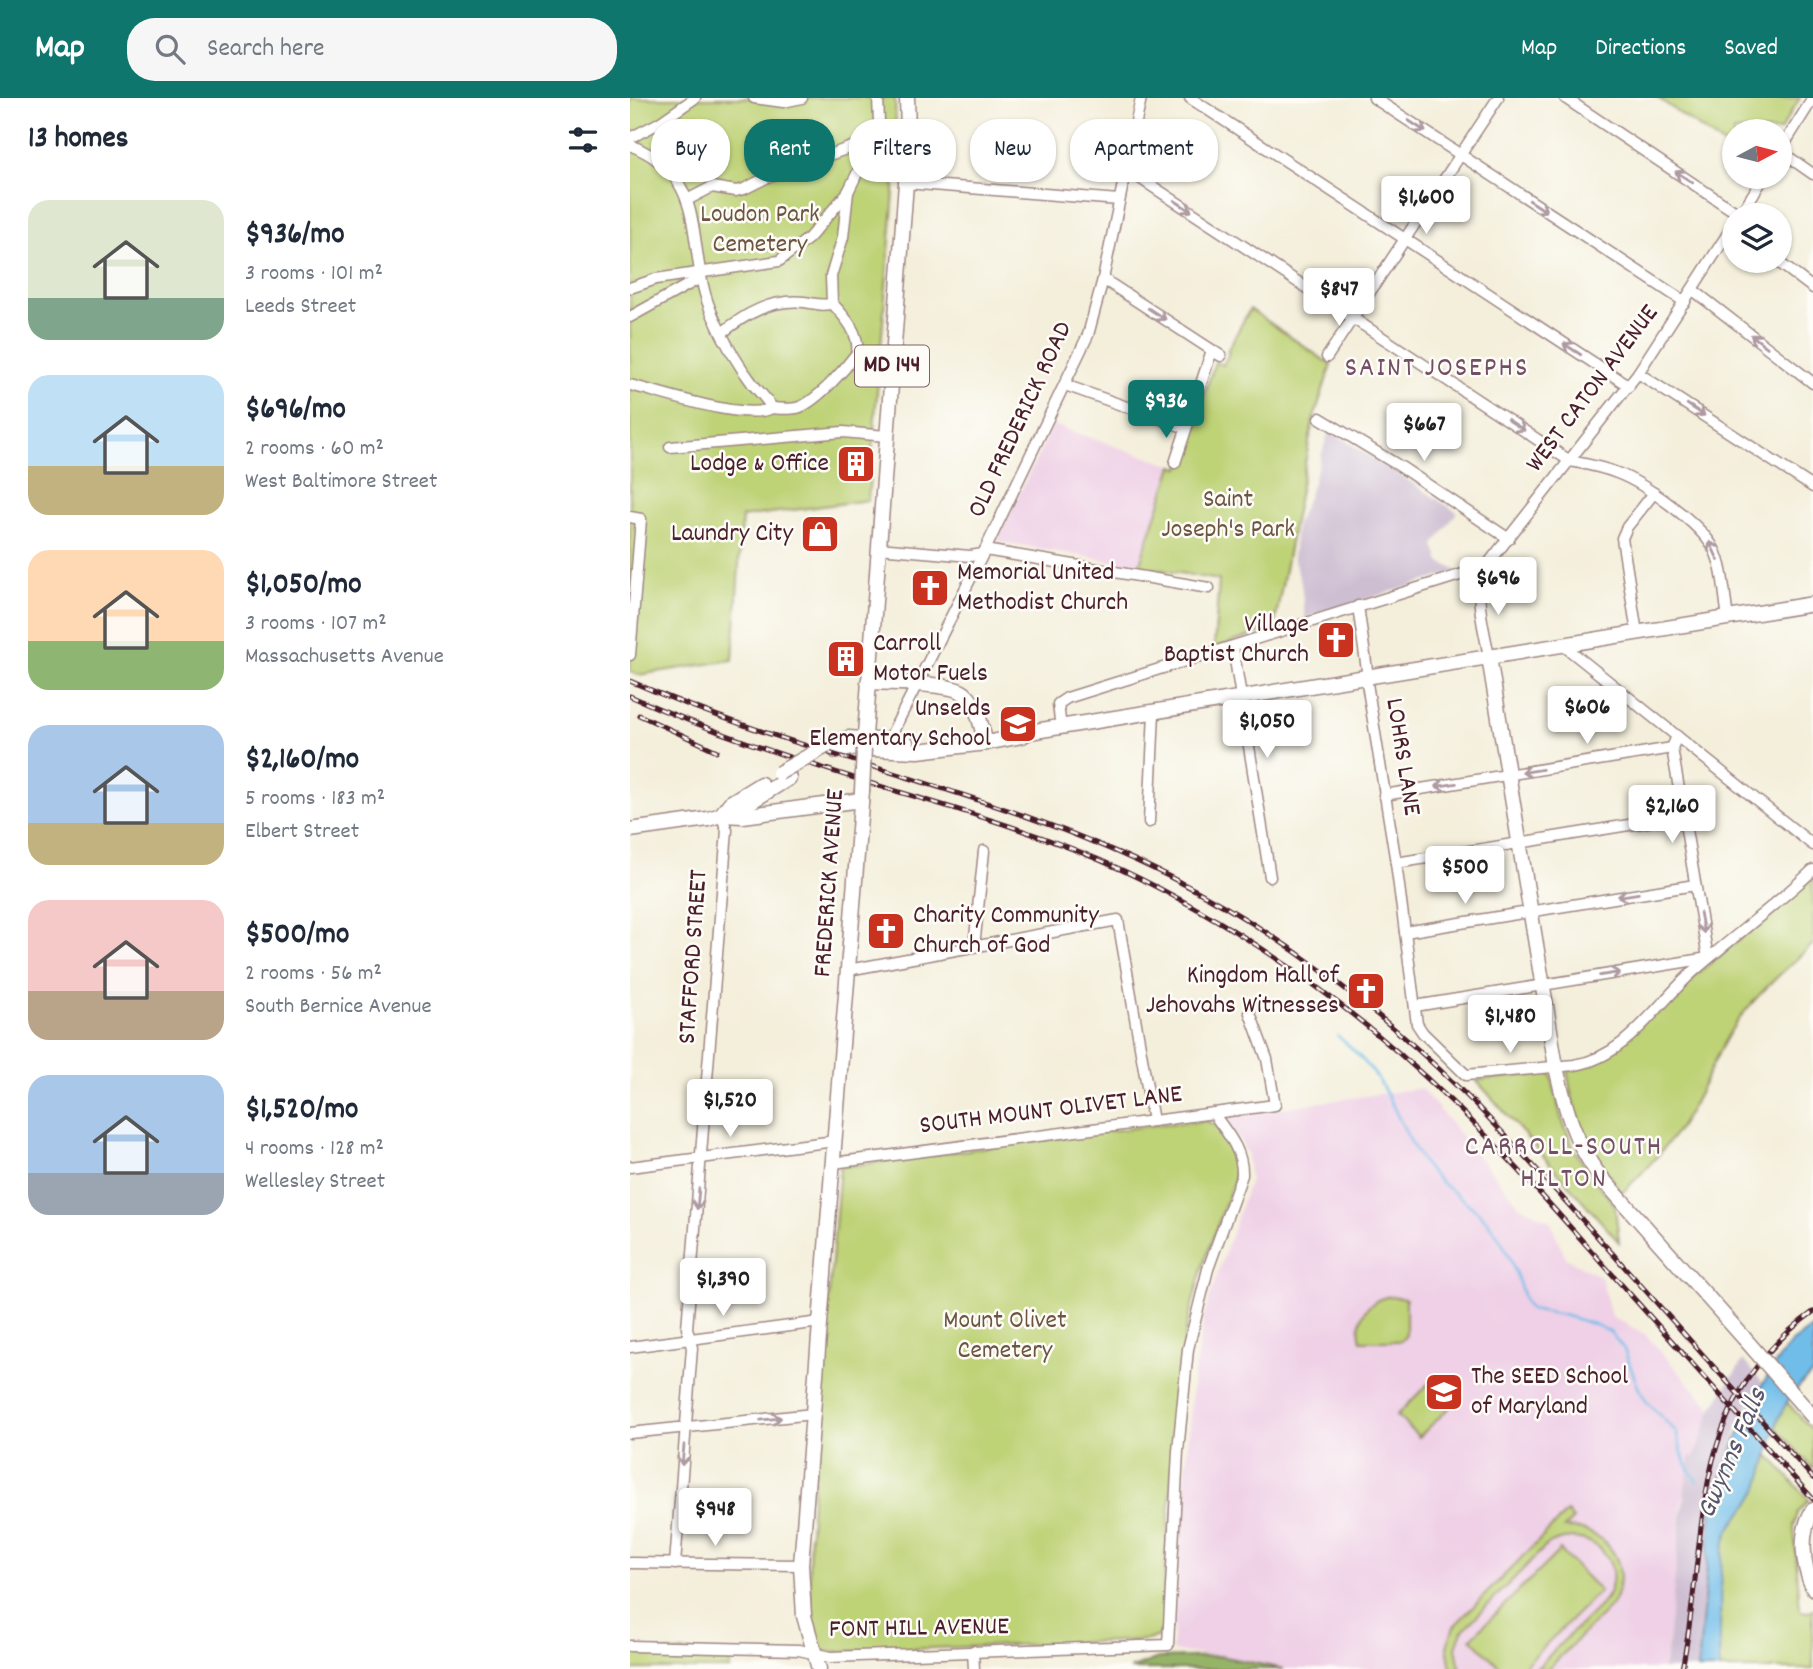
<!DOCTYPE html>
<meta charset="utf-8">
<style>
:root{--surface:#fff;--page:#f6f6f7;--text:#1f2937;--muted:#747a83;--accent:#0f766e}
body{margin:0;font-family:Dekko,sans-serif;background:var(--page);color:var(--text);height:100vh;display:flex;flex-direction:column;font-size:26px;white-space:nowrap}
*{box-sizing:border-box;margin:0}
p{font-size:23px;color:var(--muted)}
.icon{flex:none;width:38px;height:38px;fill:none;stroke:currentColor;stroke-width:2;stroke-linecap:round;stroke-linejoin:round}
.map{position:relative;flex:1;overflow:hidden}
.sheet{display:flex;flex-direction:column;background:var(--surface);width:630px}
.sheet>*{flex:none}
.banner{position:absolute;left:21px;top:21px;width:665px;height:63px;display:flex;gap:14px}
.needle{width:46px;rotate:83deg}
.buttons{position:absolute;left:1092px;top:21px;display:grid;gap:14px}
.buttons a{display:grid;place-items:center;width:70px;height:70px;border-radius:50%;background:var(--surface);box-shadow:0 2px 5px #0004;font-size:35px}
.price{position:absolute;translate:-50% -60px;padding:0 16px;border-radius:7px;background:#fff;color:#222;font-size:23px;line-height:46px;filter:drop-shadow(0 2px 4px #0008)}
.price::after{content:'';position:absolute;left:50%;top:42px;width:21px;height:16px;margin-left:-10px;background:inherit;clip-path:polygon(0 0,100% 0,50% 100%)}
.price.selected{background:var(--accent);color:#fff}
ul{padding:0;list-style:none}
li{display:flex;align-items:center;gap:21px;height:175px;padding:0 28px}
li span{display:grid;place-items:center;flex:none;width:196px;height:140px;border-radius:21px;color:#555}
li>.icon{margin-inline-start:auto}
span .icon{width:84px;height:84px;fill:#fffc;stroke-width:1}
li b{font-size:30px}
h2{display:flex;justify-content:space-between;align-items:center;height:84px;padding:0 28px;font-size:30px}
.pill{padding:0 24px;border-radius:28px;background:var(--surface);box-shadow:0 2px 5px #0004;font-size:24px;line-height:63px}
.pill.selected{background:var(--accent);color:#fff}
header{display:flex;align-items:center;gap:42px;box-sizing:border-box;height:98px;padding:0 35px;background:var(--accent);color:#fff}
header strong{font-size:33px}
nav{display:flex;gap:38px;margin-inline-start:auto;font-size:24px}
.search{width:490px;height:63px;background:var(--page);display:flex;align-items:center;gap:18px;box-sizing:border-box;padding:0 24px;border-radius:28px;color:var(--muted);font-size:26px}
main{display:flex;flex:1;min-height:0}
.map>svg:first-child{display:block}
.built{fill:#efd0e6}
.industrial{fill:#cdbed2}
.green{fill:#bed276;stroke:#847850;stroke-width:2}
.forest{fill:#96b467;stroke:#706a49;stroke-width:2}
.water{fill:#6fbde9;stroke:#5c6e8a;stroke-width:2}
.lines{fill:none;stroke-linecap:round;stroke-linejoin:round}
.stream{stroke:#6fbde9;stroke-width:2.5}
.minor-casing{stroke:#9f8783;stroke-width:13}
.major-casing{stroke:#9f8783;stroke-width:17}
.minor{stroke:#fff;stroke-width:10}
.major{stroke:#fff;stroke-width:14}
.rail-casing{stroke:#4a1f2b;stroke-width:5}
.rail{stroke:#fdfcf7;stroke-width:2.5;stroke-dasharray:8;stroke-linecap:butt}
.major-bridge-casing{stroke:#9f8783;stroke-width:17;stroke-linecap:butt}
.major-bridge{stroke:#fff;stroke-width:14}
.oneway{stroke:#ae9aa0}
.labels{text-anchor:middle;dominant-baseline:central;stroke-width:5;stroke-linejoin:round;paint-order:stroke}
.shield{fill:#fdfcf7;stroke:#806168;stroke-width:2}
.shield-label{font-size:24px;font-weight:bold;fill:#4a1f2b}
.park-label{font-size:26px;fill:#6d5542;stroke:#fdfcf7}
.street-label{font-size:26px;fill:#4a1f2b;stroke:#fdfcf7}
.poi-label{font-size:26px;fill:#4a1f2b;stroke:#fdfcf7;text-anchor:end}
.neighbourhood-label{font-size:28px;letter-spacing:2px;fill:#734e64;stroke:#fdfcf7}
.water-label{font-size:28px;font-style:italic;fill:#57566e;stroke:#fdfcf7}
</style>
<header>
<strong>Map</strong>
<div class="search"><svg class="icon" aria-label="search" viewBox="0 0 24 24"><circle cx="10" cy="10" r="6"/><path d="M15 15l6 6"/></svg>Search here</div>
<nav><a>Map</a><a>Directions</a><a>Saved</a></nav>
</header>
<main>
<section class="sheet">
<h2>13 homes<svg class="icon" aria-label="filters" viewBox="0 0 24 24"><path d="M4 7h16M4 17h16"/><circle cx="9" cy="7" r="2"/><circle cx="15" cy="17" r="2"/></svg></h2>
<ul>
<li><span style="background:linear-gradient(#dfe7d0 70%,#7fa58c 0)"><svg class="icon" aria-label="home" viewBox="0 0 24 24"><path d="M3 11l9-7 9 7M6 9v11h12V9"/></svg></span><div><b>$936/mo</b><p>3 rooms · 101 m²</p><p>Leeds Street</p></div></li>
<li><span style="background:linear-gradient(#bfe0f5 65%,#c2b280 0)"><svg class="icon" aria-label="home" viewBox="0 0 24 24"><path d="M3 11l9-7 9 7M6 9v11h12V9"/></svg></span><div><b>$696/mo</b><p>2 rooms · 60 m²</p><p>West Baltimore Street</p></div></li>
<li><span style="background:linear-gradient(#ffd9b3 65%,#8fb573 0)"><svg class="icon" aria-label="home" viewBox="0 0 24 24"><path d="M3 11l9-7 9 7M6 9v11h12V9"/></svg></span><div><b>$1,050/mo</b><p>3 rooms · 107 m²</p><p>Massachusetts Avenue</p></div></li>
<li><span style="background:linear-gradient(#a9c7e8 70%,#c2b280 0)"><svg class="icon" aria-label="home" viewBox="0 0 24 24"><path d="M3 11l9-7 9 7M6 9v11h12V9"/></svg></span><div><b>$2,160/mo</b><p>5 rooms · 183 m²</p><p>Elbert Street</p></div></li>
<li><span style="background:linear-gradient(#f6c9c9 65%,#b9a48a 0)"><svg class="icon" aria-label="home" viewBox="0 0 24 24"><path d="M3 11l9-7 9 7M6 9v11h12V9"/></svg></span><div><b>$500/mo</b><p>2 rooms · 56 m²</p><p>South Bernice Avenue</p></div></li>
<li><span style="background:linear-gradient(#a9c7e8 70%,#9aa5b1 0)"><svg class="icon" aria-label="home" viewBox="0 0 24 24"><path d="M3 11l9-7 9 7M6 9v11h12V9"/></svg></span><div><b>$1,520/mo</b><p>4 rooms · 128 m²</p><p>Wellesley Street</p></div></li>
</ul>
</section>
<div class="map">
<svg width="1183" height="1571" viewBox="0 0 1183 1571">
<rect width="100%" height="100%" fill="#fdfcf7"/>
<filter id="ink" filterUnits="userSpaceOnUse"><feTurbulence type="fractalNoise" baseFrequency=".0143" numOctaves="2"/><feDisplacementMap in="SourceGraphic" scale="14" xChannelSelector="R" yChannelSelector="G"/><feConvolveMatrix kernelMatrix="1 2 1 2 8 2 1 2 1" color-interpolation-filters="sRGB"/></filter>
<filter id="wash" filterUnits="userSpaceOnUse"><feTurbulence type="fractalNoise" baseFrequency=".00686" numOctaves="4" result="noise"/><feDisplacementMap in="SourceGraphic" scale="28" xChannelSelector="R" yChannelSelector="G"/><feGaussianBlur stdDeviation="1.57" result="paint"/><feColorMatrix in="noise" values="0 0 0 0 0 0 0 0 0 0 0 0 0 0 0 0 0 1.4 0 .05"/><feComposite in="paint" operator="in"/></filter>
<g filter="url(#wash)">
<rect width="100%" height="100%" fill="#f4efdb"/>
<!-- built -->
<g class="built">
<path d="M423,327L543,368L509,468L366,443Z"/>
<path d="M791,990L890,1108L920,1123L936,1160L971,1179L981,1218L1016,1237L1082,1311L1052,1403L1042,1517L1033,1571H654L589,1558L542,1553L563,1278L577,1207L620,1082L617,1055L596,1018Z"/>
</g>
<!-- industrial -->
<g class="industrial">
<path d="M699,332L827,414L804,447L810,464L828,473L675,520L671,485L663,459L666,427L679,397Z"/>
<path d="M1113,1262L1132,1284L1108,1325L1088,1393L1070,1571H1033L1038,1546L1051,1420L1060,1357L1064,1360L1082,1311Z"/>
</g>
<!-- green -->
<g class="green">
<path d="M0,0H265L267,58L238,402L112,419L103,562L8,577L0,573Z"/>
<path d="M1028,0H1170L1150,33H1104V54Z"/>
<path d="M620,211L701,267L683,323L644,530L584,550L589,482L509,468L543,368L550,370L585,264L593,267L599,255L597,253Z"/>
<path d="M1183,780V846C1154,873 1124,898 1102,931C1087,954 1078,979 1065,1003C1047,1039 1020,1067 992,1095C959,1052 945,1027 937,972L965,965L1061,881Z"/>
<path d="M921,975L931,1019L944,1051L958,1074L985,1108L989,1144L846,982Z"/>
<path d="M577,1023C598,1032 606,1061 604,1082L573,1167L557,1226L549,1275L534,1487V1529L528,1538L518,1542L196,1554L192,1552C169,1494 183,1402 187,1340C195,1249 202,1159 210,1069L532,1026Z"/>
<path d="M759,1198L776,1201V1237L771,1243H731C725,1220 736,1204 759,1198Z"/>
<path d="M799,1285L821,1308L789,1339L767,1317Z"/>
<path d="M1145,1291L1183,1333V1371L1130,1311Z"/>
<path d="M1127,1344L1179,1402L1168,1415L1164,1428L1170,1513L1179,1514L1183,1511V1571H1081L1085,1459Z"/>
<path d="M937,1414L943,1421L934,1430C978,1429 1005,1469 981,1508L918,1571H906C922,1554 939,1537 956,1521C963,1514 973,1506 978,1497C997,1456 951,1425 916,1448L832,1533L826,1549L830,1571H821L817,1548L824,1528Z"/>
<path d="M930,1452L970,1493L891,1571H872L841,1540Z"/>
<path d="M0,1553L100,1555V1571H0Z"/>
</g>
<!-- forest -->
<path class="forest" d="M589,1558L654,1571H500L528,1560Z"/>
<!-- water -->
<path class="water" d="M1183,1229V1275C1141,1310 1145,1342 1129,1389C1121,1410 1104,1418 1097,1437C1088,1462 1091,1506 1090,1533C1090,1546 1088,1558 1090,1571H1068L1083,1399L1111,1330L1128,1294L1149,1260L1161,1245Z"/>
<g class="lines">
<!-- stream -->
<path class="stream" d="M708,938C723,951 737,965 748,981C766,1010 777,1043 797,1070C812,1089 832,1099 849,1115C874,1138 886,1173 895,1204L900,1211L933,1217L966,1227L980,1234L994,1251L1008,1289L1017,1304L1046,1334L1055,1365L1067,1383"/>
</g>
</g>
<g filter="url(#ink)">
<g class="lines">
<!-- minor casing -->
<g class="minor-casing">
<g id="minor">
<path d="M124,0L153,4L172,0"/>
<path d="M560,0L999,288"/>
<path d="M744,0L1055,204"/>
<path d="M935,0L1110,117"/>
<path d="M0,40L29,25L65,0"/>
<path d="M0,47C85,81 52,153 84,220C94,243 107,265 122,285C128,293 137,301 142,310C115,324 30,294 0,287"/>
<path d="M1150,53L1183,0"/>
<path d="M1150,53L1183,76"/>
<path d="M496,71L940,363C955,366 972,369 987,375C1014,385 1070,425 1084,451C1094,471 1094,497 1098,520"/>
<path d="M276,85L489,102"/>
<path d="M57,102L82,89L106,93L114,91L138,79L244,41"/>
<path d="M1110,117L1134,79"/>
<path d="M1147,163L1183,190"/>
<path d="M473,181L591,258"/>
<path d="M0,190L26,181L149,163L179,140L218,94"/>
<path d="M1063,192L1183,285"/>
<path d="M0,219L65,183L69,176"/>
<path d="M92,235C116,215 142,201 174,204C184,205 193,209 202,205L201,178L213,139L218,94L244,41L249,24L248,0"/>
<path d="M697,259L868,0"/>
<path d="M1008,275L1183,389"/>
<path d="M435,287L556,330"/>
<path d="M142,310C151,311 161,312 170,309C189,301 215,271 227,255C230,235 215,219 202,205"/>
<path d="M690,320L771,369L879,441"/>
<path d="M40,349L213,334L256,338"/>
<path d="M545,365L582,252"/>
<path d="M0,419L11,421L0,557"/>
<path d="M248,450L340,458L353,456"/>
<path d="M355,452L579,490"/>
<path d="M728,508L738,579"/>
<path d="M1007,535L992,440L997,429L1024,395"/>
<path d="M933,547L1183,747"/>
<path d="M603,549L640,779"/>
<path d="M859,559C854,528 841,494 858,466L1008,275L1104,126"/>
<path d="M736,579L766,765L787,926L793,935L836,977L944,967C997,959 1027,905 1064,873C1104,838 1145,808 1183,772"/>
<path d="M431,630L428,606L437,600L833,476L851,477"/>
<path d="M258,643L355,452L458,237L473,181L511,0"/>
<path d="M754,697L1042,650"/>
<path d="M519,724L524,614"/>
<path d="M766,765L1054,718"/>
<path d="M775,834L1065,787"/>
<path d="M344,849L354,753"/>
<path d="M218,872L488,822L523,1023"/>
<path d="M785,908L1078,860L1042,650L1047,638"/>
<path d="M203,1065L645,1007L637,961L620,915"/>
<path d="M0,1069L205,1043"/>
<path d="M0,1249L190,1224"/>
<path d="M0,1335L183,1316"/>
<path d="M0,1465L171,1467"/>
<path d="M45,1466L62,1250L57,1230L97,732L91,717"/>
<path d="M0,1548L169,1552L200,1559L538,1547L548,1353L558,1251L578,1171L612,1077C613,1052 597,1035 583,1015"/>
<path d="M343,1553L344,1571"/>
</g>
</g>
<!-- major casing -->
<g class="major-casing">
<g id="major">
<path d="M859,559L926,969C935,1009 944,1044 969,1077L1114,1240"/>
<path d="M238,584C258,585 322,584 335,596C348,607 351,629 356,645"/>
<path d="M200,646L218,640L276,644"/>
<path d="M234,651L276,85L278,33L277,0"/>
<path d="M206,653L216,650L288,653L356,645L392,638L399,634L1183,506"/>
<path d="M99,714L106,713L159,680"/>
<path d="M91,717L100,705L131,686"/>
<path d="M0,732L78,721L91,717L113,718L231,702"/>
<path d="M1183,1412C1169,1435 1172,1466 1183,1490"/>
<path d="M189,1571L174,1518L171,1467L232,693"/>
</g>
</g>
<!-- minor -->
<use href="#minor" class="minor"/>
<!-- major -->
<use href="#major" class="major"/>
<!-- rail casing -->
<g class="rail-casing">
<g id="rail">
<path d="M0,583C175,660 367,692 538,778C647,832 746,909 833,994C885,1045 933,1101 982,1155C1049,1230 1116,1305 1183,1380"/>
<path d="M0,598C83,635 169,663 256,690C336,714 417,737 492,772C615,830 725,910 822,1004C879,1058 930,1118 982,1176C1049,1251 1116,1326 1183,1401"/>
<path d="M9,617L87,653"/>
<path d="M1052,1571C1080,1435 1054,1307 1183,1214"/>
</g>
</g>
<!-- rail -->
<use href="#rail" class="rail"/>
<!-- major-bridge casing -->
<g class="major-bridge-casing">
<g id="major-bridge">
<path d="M149,675L196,648"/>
<path d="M232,693L234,651"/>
<path d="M1114,1240L1183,1319"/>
</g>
</g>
<!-- major-bridge -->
<use href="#major-bridge" class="major-bridge"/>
</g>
<!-- one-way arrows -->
<defs><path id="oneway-shaft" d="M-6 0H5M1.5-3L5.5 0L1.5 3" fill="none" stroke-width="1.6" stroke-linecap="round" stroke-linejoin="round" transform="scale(1.75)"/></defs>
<g class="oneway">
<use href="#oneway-shaft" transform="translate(787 28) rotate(33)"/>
<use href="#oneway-shaft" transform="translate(1054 79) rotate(-147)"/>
<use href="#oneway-shaft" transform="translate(553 108) rotate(33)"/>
<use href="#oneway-shaft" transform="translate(908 108) rotate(33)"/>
<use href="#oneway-shaft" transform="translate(527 216) rotate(33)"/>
<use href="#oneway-shaft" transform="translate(1129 243) rotate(-142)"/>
<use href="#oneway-shaft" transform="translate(942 251) rotate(-147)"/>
<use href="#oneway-shaft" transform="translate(1066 312) rotate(33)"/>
<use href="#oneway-shaft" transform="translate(886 327) rotate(33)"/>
<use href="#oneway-shaft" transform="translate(1084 453) rotate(-115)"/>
<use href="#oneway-shaft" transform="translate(902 673) rotate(171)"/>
<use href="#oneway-shaft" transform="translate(816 687) rotate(171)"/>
<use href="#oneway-shaft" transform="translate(998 797) rotate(171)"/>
<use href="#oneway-shaft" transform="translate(1072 825) rotate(80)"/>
<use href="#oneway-shaft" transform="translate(980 876) rotate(-9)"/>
<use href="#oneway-shaft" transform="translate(68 1101) rotate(95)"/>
<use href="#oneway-shaft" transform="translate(141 1321) rotate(-6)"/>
<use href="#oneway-shaft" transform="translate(53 1357) rotate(96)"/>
</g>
</g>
<!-- icons -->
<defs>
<g id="building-square" transform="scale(2.0125)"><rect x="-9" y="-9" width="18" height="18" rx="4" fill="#c8321e" stroke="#fdfcf7"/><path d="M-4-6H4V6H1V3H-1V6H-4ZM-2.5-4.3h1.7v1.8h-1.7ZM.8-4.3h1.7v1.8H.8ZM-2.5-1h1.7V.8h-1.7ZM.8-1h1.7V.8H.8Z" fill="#fff"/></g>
<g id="shop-square" transform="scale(2.0125)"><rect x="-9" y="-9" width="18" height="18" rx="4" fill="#c8321e" stroke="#fdfcf7"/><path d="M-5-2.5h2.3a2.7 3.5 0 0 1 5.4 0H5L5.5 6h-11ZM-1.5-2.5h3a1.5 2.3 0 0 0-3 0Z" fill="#fff"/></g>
<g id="church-square" transform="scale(2.0125)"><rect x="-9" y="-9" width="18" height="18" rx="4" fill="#c8321e" stroke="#fdfcf7"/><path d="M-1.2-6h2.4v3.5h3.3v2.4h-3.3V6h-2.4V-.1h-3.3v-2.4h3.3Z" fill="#fff"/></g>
<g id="school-square" transform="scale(2.0125)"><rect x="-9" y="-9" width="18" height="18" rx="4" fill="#c8321e" stroke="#fdfcf7"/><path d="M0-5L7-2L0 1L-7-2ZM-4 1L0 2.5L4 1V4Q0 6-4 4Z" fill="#fff"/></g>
</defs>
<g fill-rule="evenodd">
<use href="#building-square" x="226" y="366"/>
<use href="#shop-square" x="190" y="436"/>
<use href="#church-square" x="300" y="490"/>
<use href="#church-square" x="706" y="542"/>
<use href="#building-square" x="216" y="561"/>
<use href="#school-square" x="388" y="626"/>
<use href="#church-square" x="256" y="833"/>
<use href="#church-square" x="736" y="893"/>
<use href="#school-square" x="814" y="1294"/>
</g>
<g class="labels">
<!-- shield labels -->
<rect class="shield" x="225" y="247.5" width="74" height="41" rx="5"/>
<g class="shield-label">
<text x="262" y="268">MD 144</text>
</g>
<!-- park labels -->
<g class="park-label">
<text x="130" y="117">Loudon Park<tspan x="130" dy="30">Cemetery</tspan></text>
<text x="598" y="402">Saint<tspan x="598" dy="30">Joseph's Park</tspan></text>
<text x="375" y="1223">Mount Olivet<tspan x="375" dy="30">Cemetery</tspan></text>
</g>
<!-- street labels -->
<g class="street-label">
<text transform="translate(963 291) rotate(-53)">WEST CATON AVENUE</text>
<text transform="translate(391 322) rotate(-65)">OLD FREDERICK ROAD</text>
<text transform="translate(772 659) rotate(81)">LOHRS LANE</text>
<text transform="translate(200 785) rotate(-86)">FREDERICK AVENUE</text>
<text transform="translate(64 859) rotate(-86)">STAFFORD STREET</text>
<text transform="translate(421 1013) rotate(-7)">SOUTH MOUNT OLIVET LANE</text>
<text transform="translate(289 1531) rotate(-1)">FONT HILL AVENUE</text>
</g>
<!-- poi labels -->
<g class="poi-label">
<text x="199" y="366">Lodge &amp; Office</text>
<text x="163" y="436">Laundry City</text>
<text x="327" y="475" text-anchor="start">Memorial United<tspan x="327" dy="30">Methodist Church</tspan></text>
<text x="679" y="527">Village<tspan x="679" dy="30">Baptist Church</tspan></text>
<text x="243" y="546" text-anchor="start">Carroll<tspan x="243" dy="30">Motor Fuels</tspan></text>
<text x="361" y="611">Unselds<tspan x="361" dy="30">Elementary School</tspan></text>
<text x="283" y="818" text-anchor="start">Charity Community<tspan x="283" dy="30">Church of God</tspan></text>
<text x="709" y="878">Kingdom Hall of<tspan x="709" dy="30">Jehovahs Witnesses</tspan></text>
<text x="841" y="1279" text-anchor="start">The SEED School<tspan x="841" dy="30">of Maryland</tspan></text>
</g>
<!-- neighbourhood labels -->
<g class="neighbourhood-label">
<text x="807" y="272">SAINT JOSEPHS</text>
<text x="934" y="1051">CARROLL-SOUTH<tspan x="934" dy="32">HILTON</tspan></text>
</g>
<!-- water labels -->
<g class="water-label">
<text transform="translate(1104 1356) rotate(-67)">Gwynns Falls</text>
</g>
</g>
</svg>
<div class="buttons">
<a><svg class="needle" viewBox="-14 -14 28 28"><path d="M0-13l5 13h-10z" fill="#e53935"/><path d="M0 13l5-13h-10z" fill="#747a83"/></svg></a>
<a><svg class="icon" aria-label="layers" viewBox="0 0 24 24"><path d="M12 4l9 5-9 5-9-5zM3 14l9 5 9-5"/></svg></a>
</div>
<b class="price" style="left:796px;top:138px">$1,600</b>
<b class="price" style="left:709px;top:230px">$847</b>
<b class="price selected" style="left:536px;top:342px">$936</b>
<b class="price" style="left:794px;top:365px">$667</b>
<b class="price" style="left:868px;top:519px">$696</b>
<b class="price" style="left:957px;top:648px">$606</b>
<b class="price" style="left:637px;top:662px">$1,050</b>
<b class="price" style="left:1042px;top:747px">$2,160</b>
<b class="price" style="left:835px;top:808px">$500</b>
<b class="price" style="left:880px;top:957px">$1,480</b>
<b class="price" style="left:100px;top:1041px">$1,520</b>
<b class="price" style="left:93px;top:1220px">$1,390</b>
<b class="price" style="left:85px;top:1450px">$948</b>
<div class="banner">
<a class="pill">Buy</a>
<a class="pill selected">Rent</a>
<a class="pill">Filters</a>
<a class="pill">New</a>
<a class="pill">Apartment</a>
</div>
</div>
</main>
